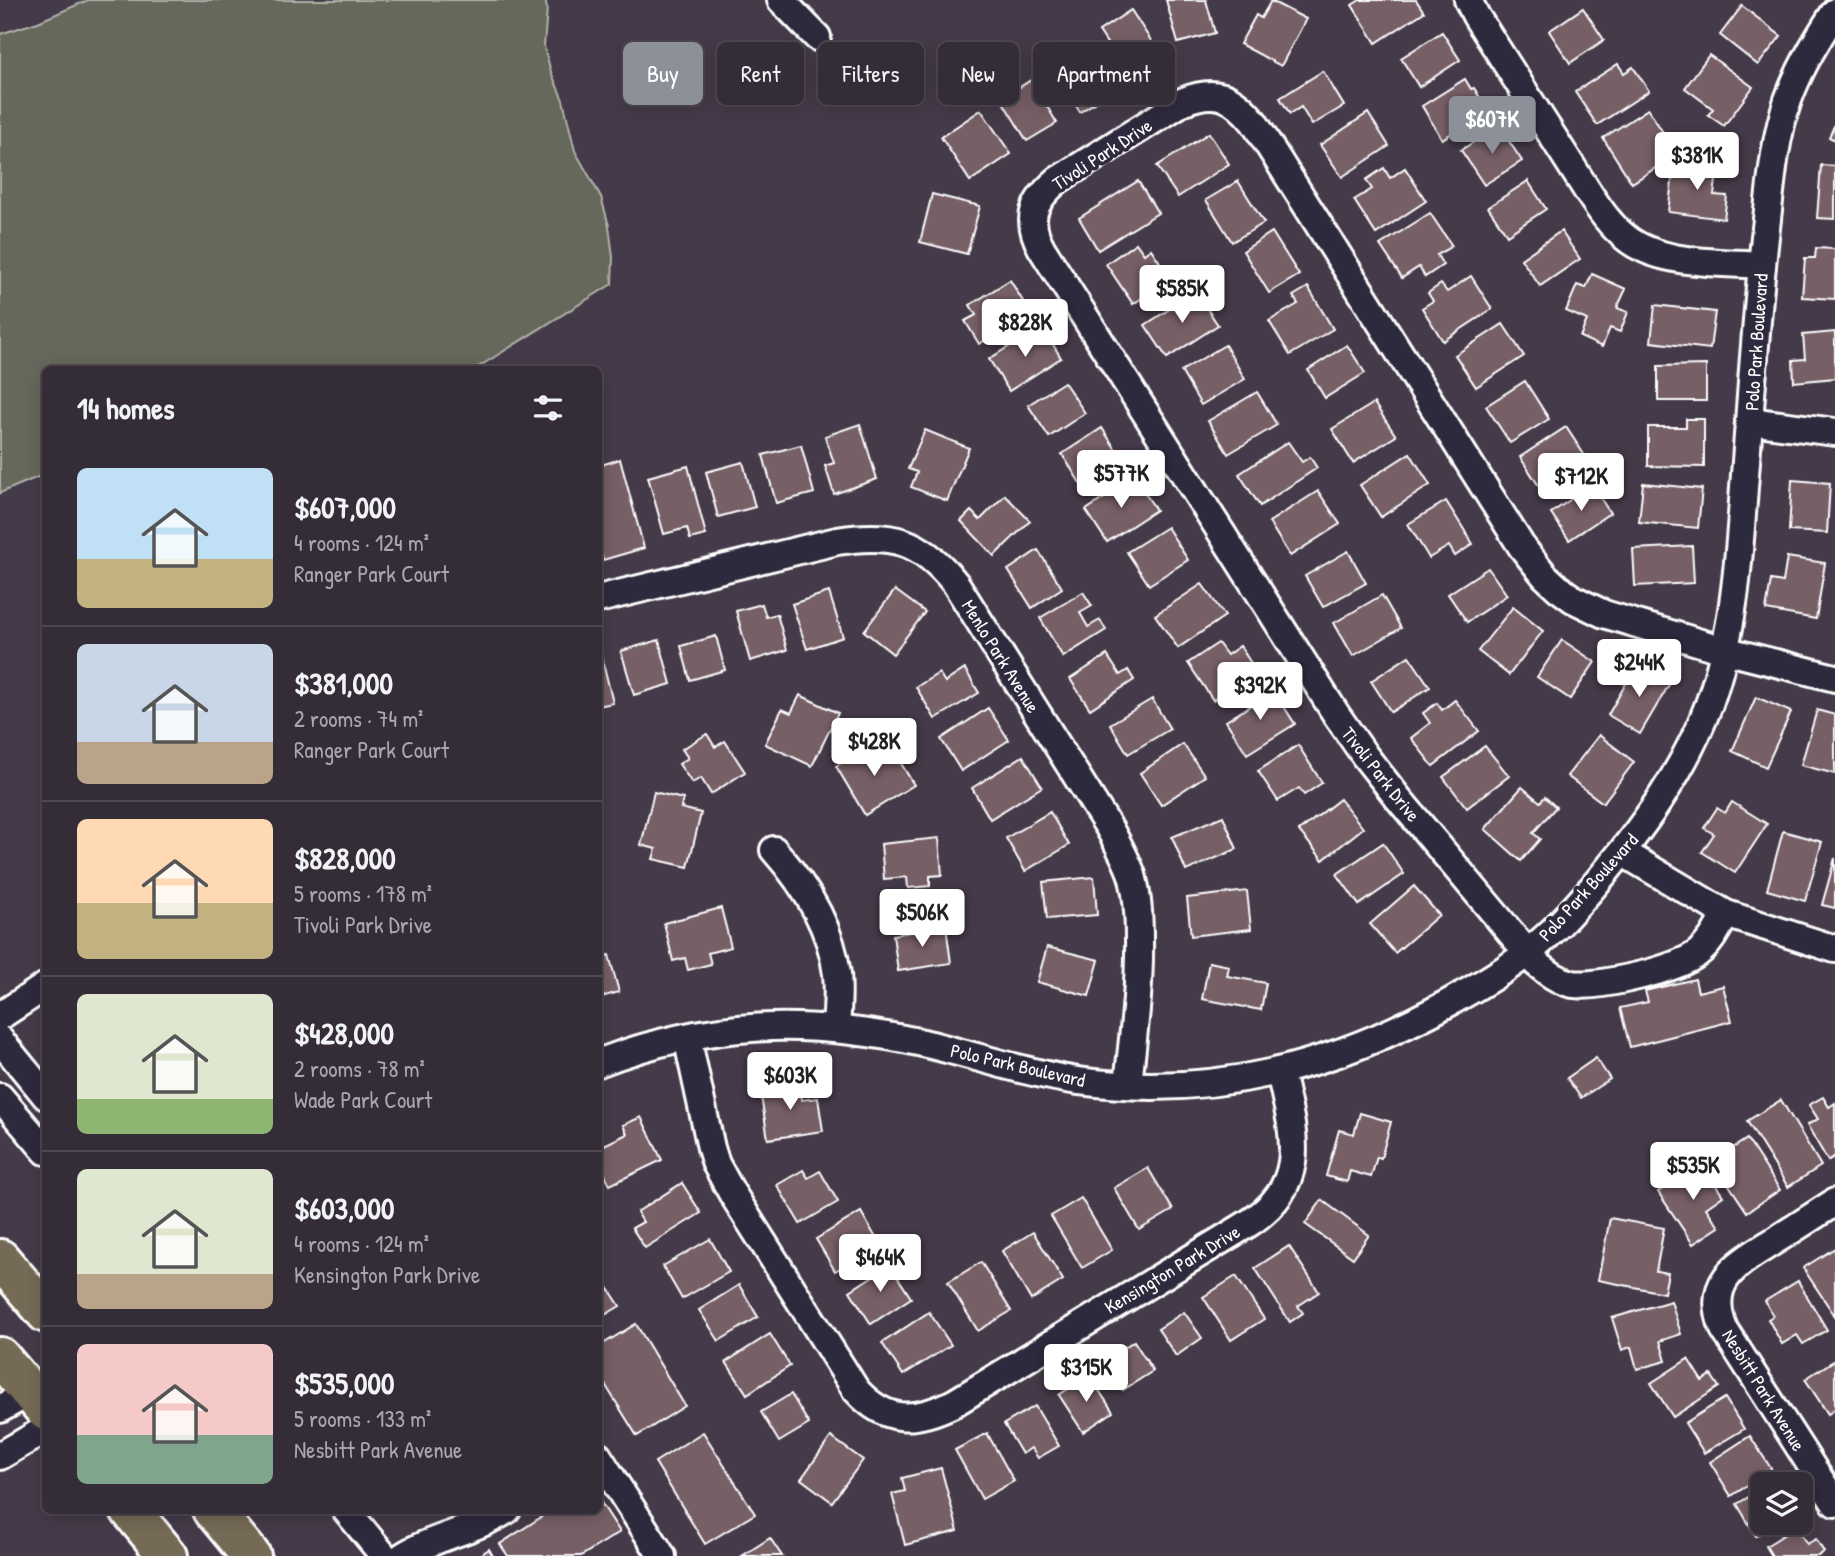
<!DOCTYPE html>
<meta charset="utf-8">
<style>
:root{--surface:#342c37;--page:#3c343f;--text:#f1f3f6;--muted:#a9a7ad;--line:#4e4852;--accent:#8c9099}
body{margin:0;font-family:"Patrick Hand",sans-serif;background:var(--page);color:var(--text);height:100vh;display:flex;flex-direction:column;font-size:26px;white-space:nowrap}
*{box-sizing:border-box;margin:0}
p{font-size:23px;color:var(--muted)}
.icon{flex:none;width:38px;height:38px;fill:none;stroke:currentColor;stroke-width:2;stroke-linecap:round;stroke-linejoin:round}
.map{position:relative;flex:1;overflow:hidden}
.panel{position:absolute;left:42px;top:366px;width:560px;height:1148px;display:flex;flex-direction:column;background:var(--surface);border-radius:10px;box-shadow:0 4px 18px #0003,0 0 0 2px var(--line)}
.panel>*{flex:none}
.guide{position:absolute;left:623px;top:42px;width:665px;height:63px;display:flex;gap:14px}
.tools{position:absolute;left:1750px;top:1472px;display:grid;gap:14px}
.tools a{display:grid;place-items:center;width:63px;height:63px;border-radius:10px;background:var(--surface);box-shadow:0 4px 18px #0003,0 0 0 2px var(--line);font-size:35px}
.price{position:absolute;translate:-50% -60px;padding:0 16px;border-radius:7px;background:#fff;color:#222;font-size:23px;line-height:46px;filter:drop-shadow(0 2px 4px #0008)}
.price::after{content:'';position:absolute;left:50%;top:42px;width:21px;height:16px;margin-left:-10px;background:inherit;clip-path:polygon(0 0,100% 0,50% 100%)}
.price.on{background:var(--accent);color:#fff}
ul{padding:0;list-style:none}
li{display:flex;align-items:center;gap:21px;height:175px;padding:0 35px}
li+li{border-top:2px solid var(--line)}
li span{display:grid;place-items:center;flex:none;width:196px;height:140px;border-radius:10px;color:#555}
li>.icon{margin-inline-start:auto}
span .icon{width:84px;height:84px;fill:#fffc;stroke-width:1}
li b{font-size:30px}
h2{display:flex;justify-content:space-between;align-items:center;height:84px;padding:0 35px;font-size:30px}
.pill{padding:0 24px;border-radius:10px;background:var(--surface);box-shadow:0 4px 18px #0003,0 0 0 2px var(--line);font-size:24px;line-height:63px}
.pill.on{background:var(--accent);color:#fff}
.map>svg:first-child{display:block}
.green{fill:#65685a;stroke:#b2b4ac;stroke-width:2}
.building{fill:#775f66;stroke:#fff;stroke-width:2}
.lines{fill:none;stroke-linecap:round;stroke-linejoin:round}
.minor-casing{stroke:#fff;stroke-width:32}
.highway-casing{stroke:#fff;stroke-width:44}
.minor{stroke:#2f2a3d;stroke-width:26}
.highway{stroke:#746b55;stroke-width:38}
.labels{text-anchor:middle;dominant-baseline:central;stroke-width:7;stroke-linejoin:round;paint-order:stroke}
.street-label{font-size:19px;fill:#fff;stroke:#2f2a3d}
</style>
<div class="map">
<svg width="1835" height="1556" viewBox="0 0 1835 1556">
<rect width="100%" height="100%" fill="#453a49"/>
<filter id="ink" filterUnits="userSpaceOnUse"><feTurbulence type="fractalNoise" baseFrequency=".0143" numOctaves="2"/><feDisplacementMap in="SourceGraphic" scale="14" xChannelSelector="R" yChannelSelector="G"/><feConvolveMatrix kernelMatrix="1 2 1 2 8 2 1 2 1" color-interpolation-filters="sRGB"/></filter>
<g filter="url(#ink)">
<!-- green -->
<path class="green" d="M88,0H545L547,8L544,46L551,72L563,100L575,151L601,197L609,226L613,257L612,284L475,369H46L45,474L0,493V34L38,22Z"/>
<!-- building -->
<g class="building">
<path d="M1166,0H1206L1215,33L1178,43Z"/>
<path d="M1360,0H1416L1424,12L1376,43L1352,5Z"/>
<path d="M1271,1L1306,19L1281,66L1240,44L1256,15L1261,18Z"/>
<path d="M1742,6L1781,36L1758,65L1720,35Z"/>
<path d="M1583,8L1604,40L1570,63L1549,31Z"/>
<path d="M1131,10L1163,59L1131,80L1099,31Z"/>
<path d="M1442,32L1460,60L1419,87L1401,58Z"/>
<path d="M1086,51L1111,92L1080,112L1054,70Z"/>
<path d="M1709,55L1753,87L1724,126L1708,115L1713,109L1685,88Z"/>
<path d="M1618,64L1624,73L1633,67L1649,91L1597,125L1575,92Z"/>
<path d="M1323,71L1344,106L1312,125L1301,107L1290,114L1280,98Z"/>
<path d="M1465,79L1471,89L1474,88L1488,111L1442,139L1422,106Z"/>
<path d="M1031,80L1057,123L1027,141L1001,99Z"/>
<path d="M1648,109L1677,154L1632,183L1603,138Z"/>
<path d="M981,110L1011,154L970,181L941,137Z"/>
<path d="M1368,113L1389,146L1342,177L1320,145Z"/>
<path d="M1835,124V140L1829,137Z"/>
<path d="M1499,126L1522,161L1484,185L1461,150Z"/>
<path d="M1209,133L1229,164L1178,197L1157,166Z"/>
<path d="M1691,162L1718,166L1714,195L1727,196L1724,219L1668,212L1674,166L1690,169Z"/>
<path d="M1821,165L1835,166V219L1817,218Z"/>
<path d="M1384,168L1390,178L1405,168L1426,201L1376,234L1354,200L1372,189L1366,180Z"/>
<path d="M1138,181L1158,213L1098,250L1079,218Z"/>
<path d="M1238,181L1264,223L1232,242L1206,200Z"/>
<path d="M1528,181L1546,209L1507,235L1488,207Z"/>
<path d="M932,194L980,206L967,254L920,242Z"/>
<path d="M1430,213L1452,246L1437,255L1443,265L1425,277L1419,267L1402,278L1380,245Z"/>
<path d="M1561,231L1580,259L1540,286L1521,259Z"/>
<path d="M1272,232L1299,275L1269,293L1243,251Z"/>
<path d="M1136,243L1144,254L1151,249L1165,270L1145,283L1151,292L1133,304L1106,264Z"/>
<path d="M1816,248L1835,249V299L1802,297L1805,258H1815Z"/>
<path d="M1592,274L1626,289L1617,308L1628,312L1620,332L1610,328L1602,347L1580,337L1587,320L1566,311L1577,285L1586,288Z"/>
<path d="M1471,276L1492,309L1443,341L1422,308L1433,301L1428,293L1441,284L1447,292Z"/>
<path d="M1010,280L1030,313L979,344L965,321L976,315L970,305Z"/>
<path d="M1308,287L1333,329L1290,355L1269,321L1298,304L1293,296Z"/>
<path d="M1196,292L1218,325L1167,358L1145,325Z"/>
<path d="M1655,305L1715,312L1710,349L1651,342Z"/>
<path d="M1503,324L1524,356L1476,387L1455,355Z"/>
<path d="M1042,326L1061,358L1009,391L989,359Z"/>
<path d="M1835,332V378L1794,382L1793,360L1805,359L1803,335Z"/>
<path d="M1225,345L1245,379L1201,405L1181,371Z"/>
<path d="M1347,345L1365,373L1325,398L1308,370Z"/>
<path d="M1706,365V401H1658V366Z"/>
<path d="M1525,381L1549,419L1510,443L1486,406Z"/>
<path d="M1064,382L1085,413L1049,437L1028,405Z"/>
<path d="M1257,392L1277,425L1228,454L1208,421Z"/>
<path d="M1374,403L1396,436L1353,463L1332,429Z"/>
<path d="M1686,419H1704V467L1648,466V427H1686Z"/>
<path d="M860,424L877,479L834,494L825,466L834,463L825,436Z"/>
<path d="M1566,427L1587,459L1541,489L1520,457Z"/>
<path d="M1102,428L1122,459L1082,486L1062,454Z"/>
<path d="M925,430L969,448L947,501L911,487L917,472L908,469Z"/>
<path d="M1288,442L1302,462L1310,457L1317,468L1260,506L1239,474Z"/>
<path d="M801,445L814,493L776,503L763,455Z"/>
<path d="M1410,453L1430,485L1381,517L1360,485Z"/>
<path d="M620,459L644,548L603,560L598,544V466Z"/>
<path d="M743,462L755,507L718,517L706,472Z"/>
<path d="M688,466L706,535L690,539L687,528L664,534L648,477Z"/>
<path d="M1135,478L1156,510L1107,542L1086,510Z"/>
<path d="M1792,480L1830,483L1827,533L1789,531Z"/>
<path d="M1643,483L1702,489L1698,528L1639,522Z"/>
<path d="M1592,485L1610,513L1569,540L1551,513Z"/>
<path d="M1318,491L1340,524L1290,556L1269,522Z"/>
<path d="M1005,495L1030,521L994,556L961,521L971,511L980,520Z"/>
<path d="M1446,501L1473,544L1455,556L1449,546L1429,558L1408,524Z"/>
<path d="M1167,527L1188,560L1149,585L1127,552Z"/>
<path d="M1692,546L1694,583L1635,586L1633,549Z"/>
<path d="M1038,550L1062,588L1032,608L1008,570Z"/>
<path d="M1348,551L1366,583L1323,607L1305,576Z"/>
<path d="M1787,557L1825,563L1816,619L1766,610L1771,580L1783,582Z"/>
<path d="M1488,568L1507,595L1467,622L1448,594Z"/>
<path d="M1202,584L1225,616L1178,648L1155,615Z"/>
<path d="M895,590L925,612L893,654L864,631Z"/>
<path d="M829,592L843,637L807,649L792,604Z"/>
<path d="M1083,592L1092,606L1080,613L1088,627L1100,620L1106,630L1063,657L1040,618Z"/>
<path d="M1382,595L1401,628L1353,656L1334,623Z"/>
<path d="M762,604L766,617L777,614L787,650L750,661L736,611Z"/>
<path d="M1513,607L1543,631L1509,675L1478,651Z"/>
<path d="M716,636L725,670L690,680L681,646Z"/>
<path d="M659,640L671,684L634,695L621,651Z"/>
<path d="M1562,640L1595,662L1570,699L1537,677Z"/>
<path d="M1218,643L1227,655L1240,646L1256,671L1213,700L1188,663Z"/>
<path d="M598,654H601L613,703L598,706Z"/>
<path d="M1107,655L1120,675L1128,670L1134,680L1090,709L1070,679Z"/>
<path d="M1409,656L1430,687L1391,712L1371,681Z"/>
<path d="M1637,664L1670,683L1640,734L1608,715Z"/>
<path d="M965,669L979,693L935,719L916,687L939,673L945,682Z"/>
<path d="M1274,691L1295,724L1247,754L1226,721Z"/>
<path d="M800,695L838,713L812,766L765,744L782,709L791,713Z"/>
<path d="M1756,697L1791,712L1766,767L1732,751Z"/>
<path d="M1152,699L1170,729L1128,754L1110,724Z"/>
<path d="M1455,700L1479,731L1433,766L1411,738L1430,723L1423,713L1437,703L1442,710Z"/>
<path d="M988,708L1009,740L961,771L941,739Z"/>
<path d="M1817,710L1835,715V774L1801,765Z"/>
<path d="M707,734L715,747L725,741L745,772L711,794L701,778L692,783L679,764L688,758L682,749Z"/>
<path d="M1599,735L1634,762L1603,803L1567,776Z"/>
<path d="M874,743L882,756L893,750L914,785L865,815L836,766Z"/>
<path d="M1183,744L1205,776L1161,805L1140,773Z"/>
<path d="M1298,745L1322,783L1304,795L1299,788L1278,801L1258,771Z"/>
<path d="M1485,746L1509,776L1467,808L1443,777Z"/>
<path d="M1023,756L1042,787L990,819L972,788Z"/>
<path d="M1522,787L1540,802L1545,797L1556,807L1533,833L1540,839L1521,861L1485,829Z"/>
<path d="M654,792L683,799L681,808L701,813L688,867L653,859L656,849L641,845Z"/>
<path d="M1340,799L1363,828L1323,860L1299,831Z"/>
<path d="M1732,802L1767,824L1735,873L1702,852L1714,834L1704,828L1717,808L1725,813Z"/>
<path d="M1050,812L1069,845L1025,871L1006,838Z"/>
<path d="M1223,816L1237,849L1186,871L1172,837Z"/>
<path d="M1783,831L1822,842L1805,901L1767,890Z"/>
<path d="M939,838L942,875L930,876V886L908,888L907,877L884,879L881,844Z"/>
<path d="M1383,843L1404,874L1359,905L1337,874Z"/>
<path d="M1835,858V908L1822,905Z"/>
<path d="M1094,877L1097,915L1047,919L1043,882Z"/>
<path d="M1414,886L1439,915L1395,953L1370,924Z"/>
<path d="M1247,891L1251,929L1191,936L1187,898Z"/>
<path d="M721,908L731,947L708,953L711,964L688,970L685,958L673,961L664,923Z"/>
<path d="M946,926L951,963L898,971L893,935Z"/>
<path d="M1047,947L1099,960L1089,996L1037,982Z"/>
<path d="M609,955L619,992L598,998V958Z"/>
<path d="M1209,962L1229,966L1227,976L1266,983L1261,1010L1202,999Z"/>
<path d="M1695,979L1698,992L1723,986L1732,1021L1630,1047L1620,1008L1648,1002L1645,991Z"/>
<path d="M1596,1058L1610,1079L1581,1098L1567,1078Z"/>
<path d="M799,1084L802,1100L818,1098L823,1131L768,1139L760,1090Z"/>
<path d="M1823,1097L1829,1107L1835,1103V1156L1828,1161L1807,1125L1818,1119L1809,1105Z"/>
<path d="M1781,1100L1821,1166L1788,1187L1747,1121Z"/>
<path d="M1360,1113L1391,1122L1381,1158L1377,1157L1371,1177L1350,1171L1347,1182L1326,1176L1339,1130L1354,1134Z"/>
<path d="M641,1117L662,1160L610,1185L598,1161V1148L627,1134L623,1125Z"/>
<path d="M1747,1139L1780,1190L1747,1212L1713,1161Z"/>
<path d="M1701,1163L1723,1196L1706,1208L1719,1227L1693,1244L1658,1192Z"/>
<path d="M1148,1168L1173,1210L1139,1230L1114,1188Z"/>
<path d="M803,1170L808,1178L820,1171L838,1202L800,1224L777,1185Z"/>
<path d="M682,1183L701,1213L645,1248L632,1228L643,1222L637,1212Z"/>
<path d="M1081,1198L1112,1250L1082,1268L1051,1216Z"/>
<path d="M1322,1200L1369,1235L1353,1258L1305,1224Z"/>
<path d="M861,1212L880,1245L835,1271L816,1239Z"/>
<path d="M1610,1218L1664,1228L1656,1271L1668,1273L1664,1293L1598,1280Z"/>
<path d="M1033,1232L1063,1280L1031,1300L1002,1251Z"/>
<path d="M710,1239L729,1272L682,1299L663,1266Z"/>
<path d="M1289,1246L1319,1292L1298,1306L1303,1313L1290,1322L1255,1268Z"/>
<path d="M1835,1248V1316L1803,1268Z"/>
<path d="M981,1262L1011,1311L978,1331L948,1282Z"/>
<path d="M890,1265L911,1298L871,1324L850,1291Z"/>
<path d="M598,1272L620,1306L598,1319Z"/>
<path d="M1236,1276L1264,1319L1231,1340L1203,1297Z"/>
<path d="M1798,1281L1827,1330L1803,1344L1797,1335L1782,1344L1768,1319L1773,1316L1765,1301Z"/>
<path d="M739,1285L758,1317L719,1341L699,1310Z"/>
<path d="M1671,1301L1681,1334L1660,1341L1666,1361L1637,1369L1631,1347L1622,1350L1612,1318Z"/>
<path d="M929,1312L951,1345L903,1375L882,1343Z"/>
<path d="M1184,1312L1202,1338L1176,1356L1158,1329Z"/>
<path d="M636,1324L685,1406L637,1436L598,1373V1347Z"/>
<path d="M770,1334L790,1366L747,1394L726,1362Z"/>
<path d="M1134,1341L1153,1371L1123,1390L1104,1361Z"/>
<path d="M1688,1359L1702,1381L1711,1375L1719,1387L1673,1417L1651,1383Z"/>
<path d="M1835,1360V1409L1828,1414L1805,1379Z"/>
<path d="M1089,1375L1113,1412L1083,1432L1059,1395Z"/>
<path d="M791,1394L809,1424L779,1442L761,1412Z"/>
<path d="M1725,1398L1744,1429L1704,1453L1685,1423Z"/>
<path d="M1035,1406L1059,1446L1038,1458L1031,1448L1022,1454L1004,1424Z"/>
<path d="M703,1432L755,1514L705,1544L655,1462Z"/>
<path d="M987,1433L1014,1481L982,1499L955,1450Z"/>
<path d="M1750,1436L1772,1470L1731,1496L1710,1462Z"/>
<path d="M831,1437L863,1460L832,1502L801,1479Z"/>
<path d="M941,1468L958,1531L905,1545L892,1494L905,1491L902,1478Z"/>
<path d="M1762,1489V1522H1778L1756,1536L1737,1504Z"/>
<path d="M598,1498L620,1532L581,1556H508L500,1544L552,1510H598Z"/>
<path d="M1796,1527L1807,1544L1816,1539L1824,1552L1818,1556H1772L1766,1546Z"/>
<path d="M770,1538L782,1556H742Z"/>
<path d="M489,1549L493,1556H479Z"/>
</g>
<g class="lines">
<!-- minor casing -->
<g class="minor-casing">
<g id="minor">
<path d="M781,0L817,37"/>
<path d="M1468,0L1476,16L1590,195C1600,210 1610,225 1625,237C1658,265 1719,262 1762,265"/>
<path d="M1749,421L1835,432"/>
<path d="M598,599L837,541C892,532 921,540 956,584L1108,826C1117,842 1126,858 1132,875C1138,896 1139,918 1139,939C1140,988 1133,1036 1128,1085"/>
<path d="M774,850C805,885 831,927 837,974C839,992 837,1010 836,1028"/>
<path d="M1622,852L1726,914L1835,949"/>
<path d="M1726,914C1718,928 1711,943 1698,953C1679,969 1598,988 1573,984C1558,981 1547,972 1536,963L1398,798L1365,756L1336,714L1042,249C1025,219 1033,201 1058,180L1184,101C1216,88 1233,96 1254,122L1522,547L1545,576L1558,588L1573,599L1604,614L1724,650L1835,678"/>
<path d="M0,1016L46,986"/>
<path d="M687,1037L711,1148L716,1164L732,1193L856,1390C887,1424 915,1422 954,1403L1246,1225C1311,1184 1294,1135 1280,1072"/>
<path d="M0,1040L46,1096"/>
<path d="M598,1063C710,1020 806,1018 923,1043C974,1055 1025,1073 1078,1081C1214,1099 1334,1067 1452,1001C1478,986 1505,971 1528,952C1552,934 1572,911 1592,888C1639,833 1684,772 1709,704C1734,634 1739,560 1744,487C1751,401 1756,314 1766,228C1771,185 1774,141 1788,100C1799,69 1817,39 1835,12"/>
<path d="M0,1097L46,1151"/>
<path d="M1835,1202C1815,1215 1795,1228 1774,1241C1739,1263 1704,1280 1724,1329L1835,1503"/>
<path d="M0,1409L44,1384"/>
<path d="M0,1456L46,1429"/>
<path d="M598,1456L662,1556"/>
<path d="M346,1510L384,1556"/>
<path d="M403,1556C435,1536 474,1531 507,1510"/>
</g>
</g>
<!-- highway casing -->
<g class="highway-casing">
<g id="highway">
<path d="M0,1259L46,1313"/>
<path d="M0,1357L46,1411"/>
<path d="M130,1510L168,1556"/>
<path d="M213,1510L251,1556"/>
</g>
</g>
<!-- minor -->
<use href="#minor" class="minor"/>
<!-- highway -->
<use href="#highway" class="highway"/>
</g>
</g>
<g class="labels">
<!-- street labels -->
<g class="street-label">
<text transform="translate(1102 154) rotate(-33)">Tivoli Park Drive</text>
<text transform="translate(1756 342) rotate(-86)">Polo Park Boulevard</text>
<text transform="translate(1001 656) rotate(58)">Menlo Park Avenue</text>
<text transform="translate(1381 774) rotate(52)">Tivoli Park Drive</text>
<text transform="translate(1588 887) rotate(-48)">Polo Park Boulevard</text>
<text transform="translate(1018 1065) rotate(13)">Polo Park Boulevard</text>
<text transform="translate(1172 1269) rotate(-31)">Kensington Park Drive</text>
<text transform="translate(1764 1390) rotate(58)">Nesbitt Park Avenue</text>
</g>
</g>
</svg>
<div class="tools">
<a><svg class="icon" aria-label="layers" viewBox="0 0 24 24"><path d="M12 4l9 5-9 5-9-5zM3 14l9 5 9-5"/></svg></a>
</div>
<b class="price on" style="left:1492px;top:156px">$607K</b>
<b class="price" style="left:1697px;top:192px">$381K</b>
<b class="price" style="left:1182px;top:325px">$585K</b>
<b class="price" style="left:1025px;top:359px">$828K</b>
<b class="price" style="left:1121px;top:510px">$577K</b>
<b class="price" style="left:1581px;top:513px">$712K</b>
<b class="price" style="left:1639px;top:699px">$244K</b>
<b class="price" style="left:1260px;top:722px">$392K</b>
<b class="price" style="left:874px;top:778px">$428K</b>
<b class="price" style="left:922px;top:949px">$506K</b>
<b class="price" style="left:790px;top:1112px">$603K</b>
<b class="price" style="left:1693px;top:1202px">$535K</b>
<b class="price" style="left:880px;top:1294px">$464K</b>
<b class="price" style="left:1086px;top:1404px">$315K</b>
<div class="guide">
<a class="pill on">Buy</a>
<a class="pill">Rent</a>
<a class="pill">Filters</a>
<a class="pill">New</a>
<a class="pill">Apartment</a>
</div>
<section class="panel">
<h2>14 homes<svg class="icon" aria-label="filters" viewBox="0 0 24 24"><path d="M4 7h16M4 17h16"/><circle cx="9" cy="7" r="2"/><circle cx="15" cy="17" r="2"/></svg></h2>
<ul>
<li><span style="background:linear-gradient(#bfe0f5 65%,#c2b280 0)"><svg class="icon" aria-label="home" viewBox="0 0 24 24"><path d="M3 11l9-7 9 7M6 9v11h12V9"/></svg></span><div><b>$607,000</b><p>4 rooms · 124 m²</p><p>Ranger Park Court</p></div></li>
<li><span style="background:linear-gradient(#c9d6e8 70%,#b9a48a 0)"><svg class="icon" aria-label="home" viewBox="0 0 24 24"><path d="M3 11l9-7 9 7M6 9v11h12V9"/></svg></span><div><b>$381,000</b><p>2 rooms · 74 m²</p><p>Ranger Park Court</p></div></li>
<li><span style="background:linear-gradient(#ffd9b3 60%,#c2b280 0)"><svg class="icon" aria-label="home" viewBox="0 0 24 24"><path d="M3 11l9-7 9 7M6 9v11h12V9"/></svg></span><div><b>$828,000</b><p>5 rooms · 178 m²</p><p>Tivoli Park Drive</p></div></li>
<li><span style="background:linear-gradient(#dfe7d0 75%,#8fb573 0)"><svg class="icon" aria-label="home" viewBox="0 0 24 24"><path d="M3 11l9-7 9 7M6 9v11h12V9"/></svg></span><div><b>$428,000</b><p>2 rooms · 78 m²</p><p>Wade Park Court</p></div></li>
<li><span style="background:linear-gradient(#dfe7d0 75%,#b9a48a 0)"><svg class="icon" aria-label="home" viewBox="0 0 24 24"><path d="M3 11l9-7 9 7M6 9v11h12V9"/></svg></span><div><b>$603,000</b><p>4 rooms · 124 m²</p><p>Kensington Park Drive</p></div></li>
<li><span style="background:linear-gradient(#f6c9c9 65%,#7fa58c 0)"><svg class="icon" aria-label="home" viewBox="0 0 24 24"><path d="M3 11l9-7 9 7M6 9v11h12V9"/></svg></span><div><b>$535,000</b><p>5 rooms · 133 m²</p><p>Nesbitt Park Avenue</p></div></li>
</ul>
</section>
</div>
